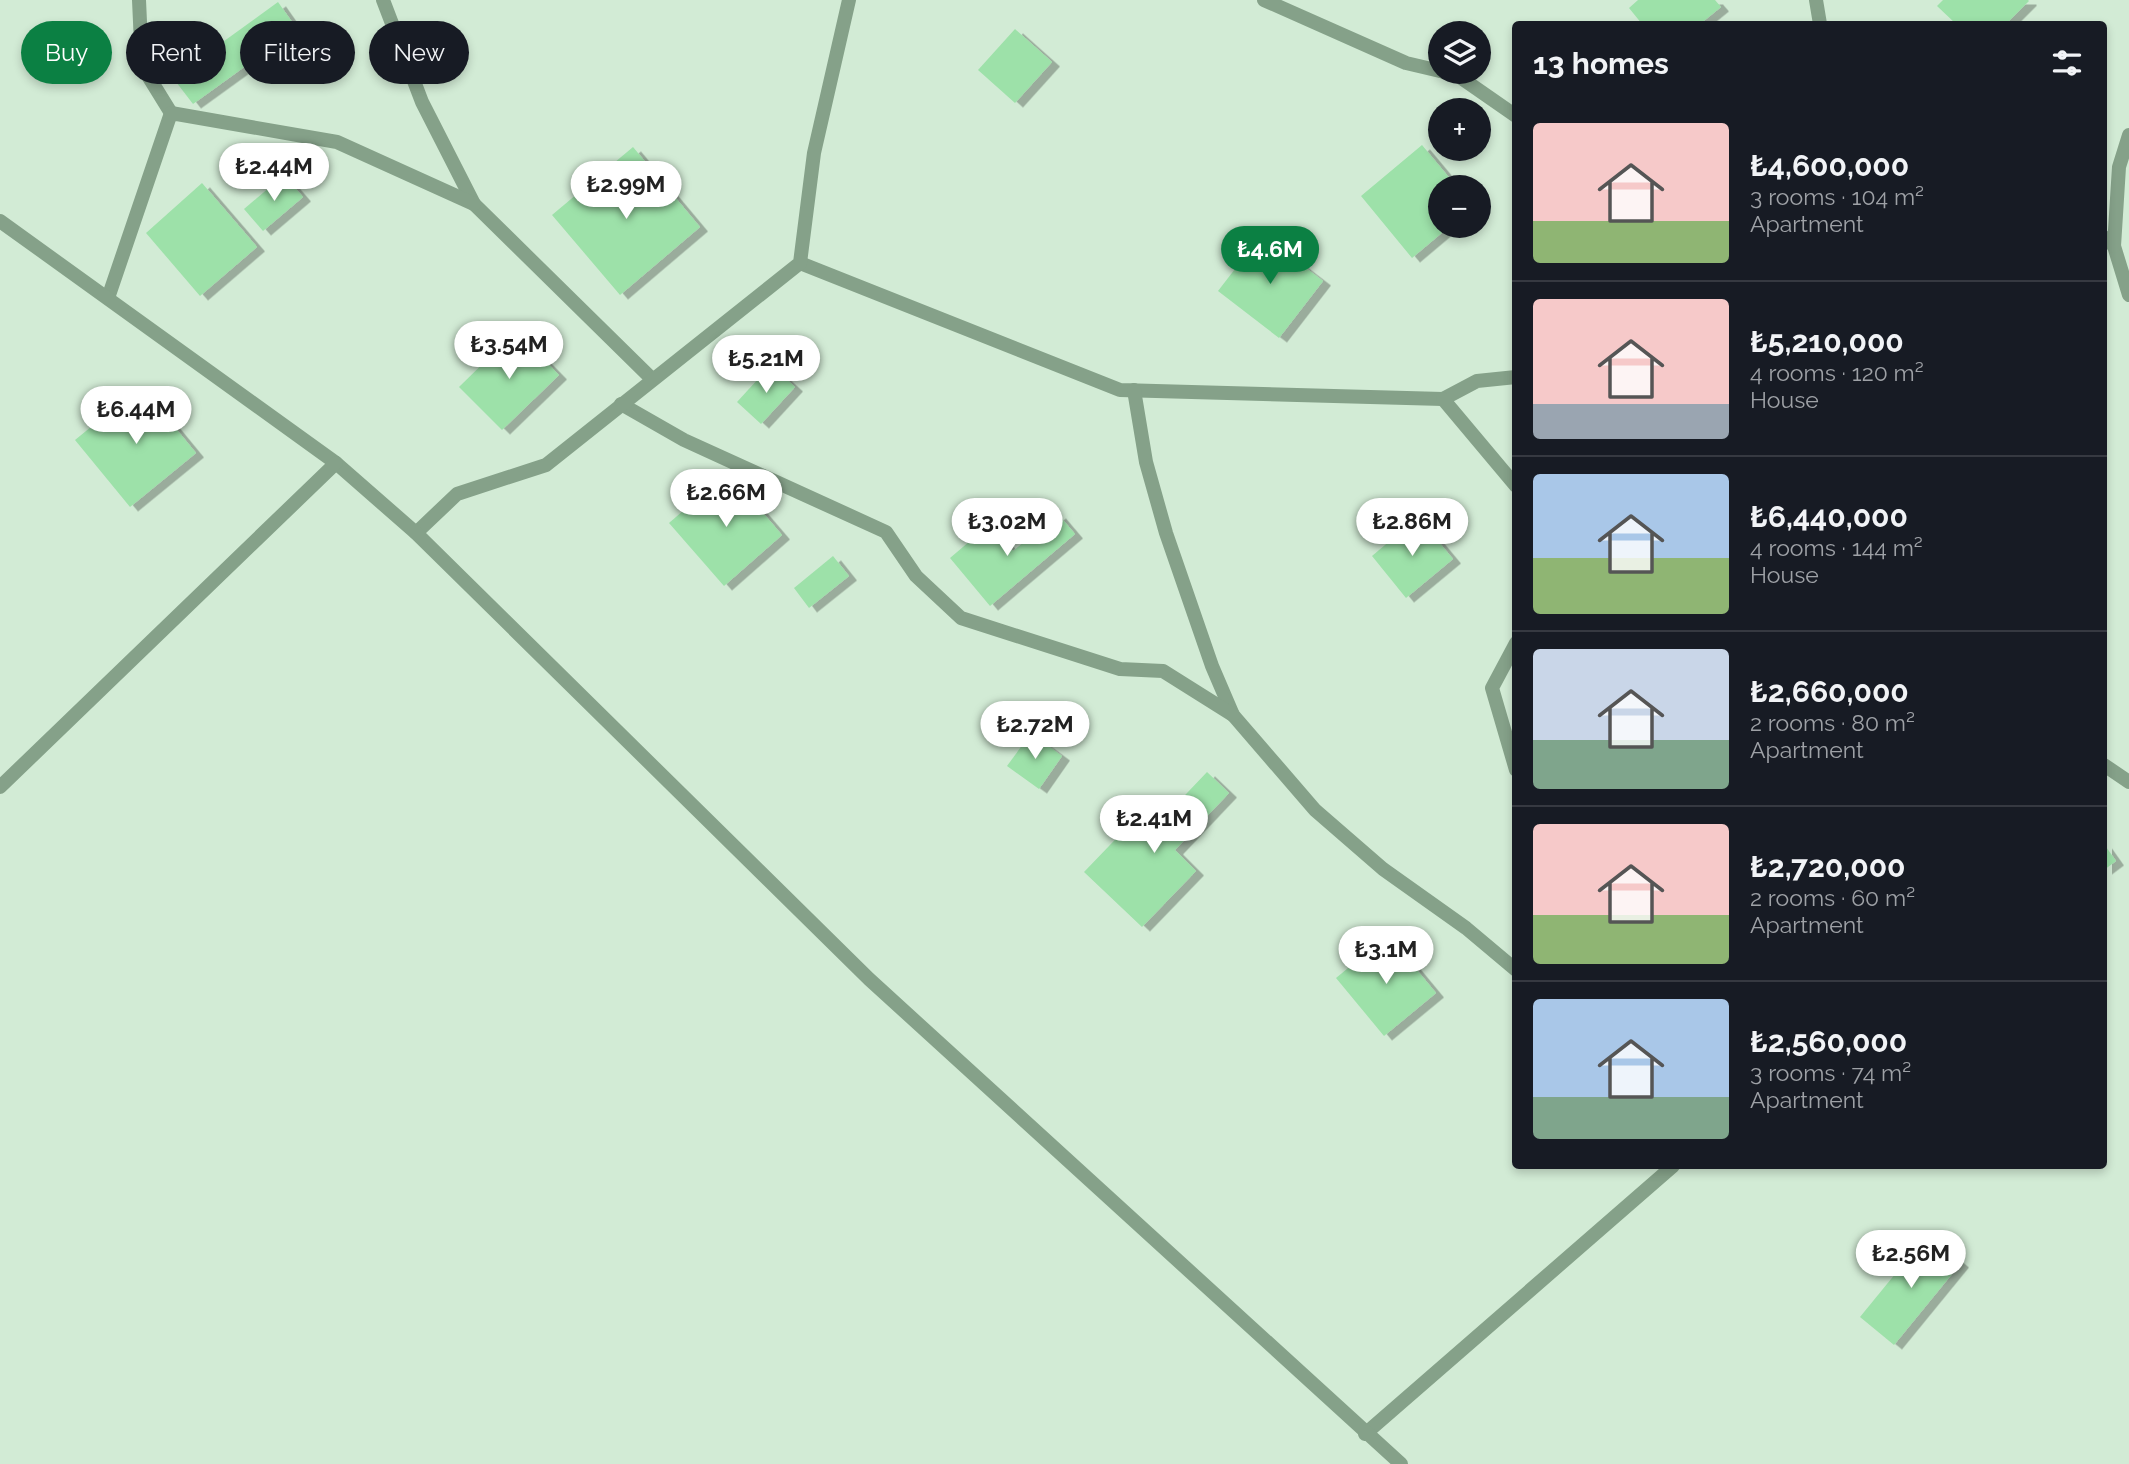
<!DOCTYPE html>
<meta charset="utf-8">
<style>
:root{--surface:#171b24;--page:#20242c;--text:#f1f3f6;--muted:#9ea1a6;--line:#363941;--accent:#0b8043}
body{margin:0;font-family:Raleway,sans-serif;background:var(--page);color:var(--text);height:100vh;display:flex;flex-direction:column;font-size:26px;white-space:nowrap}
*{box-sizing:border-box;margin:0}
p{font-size:23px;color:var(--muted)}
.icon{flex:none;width:38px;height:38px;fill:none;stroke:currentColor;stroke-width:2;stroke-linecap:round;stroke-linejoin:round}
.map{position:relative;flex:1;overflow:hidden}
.panel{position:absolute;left:1512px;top:21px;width:595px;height:1148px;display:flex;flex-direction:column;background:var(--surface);border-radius:7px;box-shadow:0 4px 10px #0003}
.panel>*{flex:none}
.guide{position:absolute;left:21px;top:21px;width:665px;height:63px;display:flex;gap:14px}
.fabs{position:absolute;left:1428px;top:21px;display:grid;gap:14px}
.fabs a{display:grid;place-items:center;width:63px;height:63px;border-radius:50%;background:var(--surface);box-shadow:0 4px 10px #0003;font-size:35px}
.price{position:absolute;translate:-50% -60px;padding:0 16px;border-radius:24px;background:#fff;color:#222;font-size:23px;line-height:46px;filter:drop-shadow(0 2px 4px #0008)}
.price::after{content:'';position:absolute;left:50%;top:42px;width:21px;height:16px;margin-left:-10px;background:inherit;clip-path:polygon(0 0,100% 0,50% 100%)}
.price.active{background:var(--accent);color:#fff}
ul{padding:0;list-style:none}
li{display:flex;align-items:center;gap:21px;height:175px;padding:0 21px}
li+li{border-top:2px solid var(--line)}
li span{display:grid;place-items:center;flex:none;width:196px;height:140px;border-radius:7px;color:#555}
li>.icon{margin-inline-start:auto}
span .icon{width:84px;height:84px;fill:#fffc;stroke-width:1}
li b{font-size:30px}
h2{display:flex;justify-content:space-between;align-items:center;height:84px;padding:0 21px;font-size:30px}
.tag{padding:0 24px;border-radius:32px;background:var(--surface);box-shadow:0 4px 10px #0003;font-size:24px;line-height:63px}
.tag.active{background:var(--accent);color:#fff}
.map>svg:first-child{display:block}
.building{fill:#9de1a9;filter:url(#shadow)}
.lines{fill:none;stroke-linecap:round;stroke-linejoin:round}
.minor{stroke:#85a189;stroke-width:14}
.tertiary{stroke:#85a189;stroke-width:14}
</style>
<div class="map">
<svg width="2129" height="1464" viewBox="0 0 2129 1464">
<defs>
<filter id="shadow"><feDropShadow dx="8" dy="4.5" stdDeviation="0" flood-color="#0004"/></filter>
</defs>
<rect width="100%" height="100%" fill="#d2ebd5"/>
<!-- building -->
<g class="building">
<path d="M1638,0H1715L1721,7L1700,24H1642L1629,8Z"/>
<path d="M1943,0H2028L2029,1L2006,24H1956L1937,6Z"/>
<path d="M278,2L297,29L193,104L173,78Z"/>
<path d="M1015,29L1052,62L1015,103L978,70Z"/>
<path d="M1422,145L1457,187H1440V226H1450L1412,258L1361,196Z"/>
<path d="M633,147L700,227L620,295L552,215Z"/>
<path d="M284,175L303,197L263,231L244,209Z"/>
<path d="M202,183L257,247L200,296L146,233Z"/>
<path d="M1262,234L1323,281L1279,338L1218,291Z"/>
<path d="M516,331L559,375L502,430L459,387Z"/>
<path d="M771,365L795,387L761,424L737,402Z"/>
<path d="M141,386L196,453L130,507L75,440Z"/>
<path d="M728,472L782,535L724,586L669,523Z"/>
<path d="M1058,514L1075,534L990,606L950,558L990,524L1013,551Z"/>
<path d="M1418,517L1453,559L1406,598L1372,556Z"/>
<path d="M833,556L849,576L809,608L794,588Z"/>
<path d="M1031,733L1062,756L1039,789L1007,766Z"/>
<path d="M1207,772L1229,793L1175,850L1196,871L1142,927L1084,872L1134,820L1148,834Z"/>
<path d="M2104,844L2116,861L2104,870Z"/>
<path d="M1388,935L1436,993L1384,1036L1336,978Z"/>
<path d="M1927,1235L1961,1263L1894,1345L1860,1317Z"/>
</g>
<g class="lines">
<!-- minor -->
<g class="minor">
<path d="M139,0L142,66L171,113"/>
<path d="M383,0L422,102L474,204L652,379"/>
<path d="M1264,0L1406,63L1440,71"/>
<path d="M1816,0L1820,24"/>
<path d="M1443,72L1457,75L1516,116"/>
<path d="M2104,237L2114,246L2129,295"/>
<path d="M2114,246L2119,167L2129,135"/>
<path d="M800,263L1120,390L1443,399L1477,381L1516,377"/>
<path d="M108,298L171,113L337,142L474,204"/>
<path d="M1134,390L1146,462L1166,533L1212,666L1233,715L1315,810L1383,869L1466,928L1516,970"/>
<path d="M1443,399L1516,486"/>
<path d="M621,404L684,440L886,532L916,576L961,618L1120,669L1163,671L1233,715"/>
<path d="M416,533L457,494L546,465L800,263L814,153L849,0"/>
<path d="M1516,643L1492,688L1516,770"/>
<path d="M2104,765L2129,782"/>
<path d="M1365,1434L1673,1166"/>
</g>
<!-- tertiary -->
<g class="tertiary">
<path d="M0,221L336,463L416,533L869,979L1401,1464"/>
<path d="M0,787L336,463"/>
</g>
</g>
</svg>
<div class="fabs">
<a><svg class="icon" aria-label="layers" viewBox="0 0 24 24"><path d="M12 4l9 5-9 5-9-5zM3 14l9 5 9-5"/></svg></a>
<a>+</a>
<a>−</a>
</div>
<b class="price" style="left:274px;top:203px">₺2.44M</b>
<b class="price" style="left:626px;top:221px">₺2.99M</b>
<b class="price active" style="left:1270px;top:286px">₺4.6M</b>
<b class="price" style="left:509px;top:381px">₺3.54M</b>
<b class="price" style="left:766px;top:395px">₺5.21M</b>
<b class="price" style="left:136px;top:446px">₺6.44M</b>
<b class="price" style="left:726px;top:529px">₺2.66M</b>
<b class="price" style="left:1007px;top:558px">₺3.02M</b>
<b class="price" style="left:1412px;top:558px">₺2.86M</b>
<b class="price" style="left:1035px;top:761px">₺2.72M</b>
<b class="price" style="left:1154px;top:855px">₺2.41M</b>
<b class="price" style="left:1386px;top:986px">₺3.1M</b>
<b class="price" style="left:1911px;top:1290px">₺2.56M</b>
<div class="guide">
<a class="tag active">Buy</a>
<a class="tag">Rent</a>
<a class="tag">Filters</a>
<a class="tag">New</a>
</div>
<section class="panel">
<h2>13 homes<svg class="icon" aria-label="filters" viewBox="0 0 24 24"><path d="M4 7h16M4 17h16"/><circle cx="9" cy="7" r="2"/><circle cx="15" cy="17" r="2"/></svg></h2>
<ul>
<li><span style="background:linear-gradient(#f6c9c9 70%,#8fb573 0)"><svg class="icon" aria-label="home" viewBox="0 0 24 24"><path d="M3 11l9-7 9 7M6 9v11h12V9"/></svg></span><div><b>₺4,600,000</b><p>3 rooms · 104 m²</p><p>Apartment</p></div></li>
<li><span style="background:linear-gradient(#f6c9c9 75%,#9aa5b1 0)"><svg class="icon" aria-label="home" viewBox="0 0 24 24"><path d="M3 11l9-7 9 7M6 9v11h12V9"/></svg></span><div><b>₺5,210,000</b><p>4 rooms · 120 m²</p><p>House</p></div></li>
<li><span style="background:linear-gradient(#a9c7e8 60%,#8fb573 0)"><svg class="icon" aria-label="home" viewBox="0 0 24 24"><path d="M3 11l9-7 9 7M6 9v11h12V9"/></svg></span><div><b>₺6,440,000</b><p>4 rooms · 144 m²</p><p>House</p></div></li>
<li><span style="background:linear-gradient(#c9d6e8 65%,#7fa58c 0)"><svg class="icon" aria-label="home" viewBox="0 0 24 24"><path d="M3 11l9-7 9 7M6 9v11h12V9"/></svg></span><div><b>₺2,660,000</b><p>2 rooms · 80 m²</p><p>Apartment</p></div></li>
<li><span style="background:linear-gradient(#f6c9c9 65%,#8fb573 0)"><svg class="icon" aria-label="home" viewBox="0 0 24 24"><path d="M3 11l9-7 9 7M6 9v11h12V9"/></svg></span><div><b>₺2,720,000</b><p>2 rooms · 60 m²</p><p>Apartment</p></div></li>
<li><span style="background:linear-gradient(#a9c7e8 70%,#7fa58c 0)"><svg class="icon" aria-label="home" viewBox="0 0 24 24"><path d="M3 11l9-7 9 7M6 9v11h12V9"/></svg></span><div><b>₺2,560,000</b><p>3 rooms · 74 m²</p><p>Apartment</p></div></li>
</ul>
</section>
</div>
